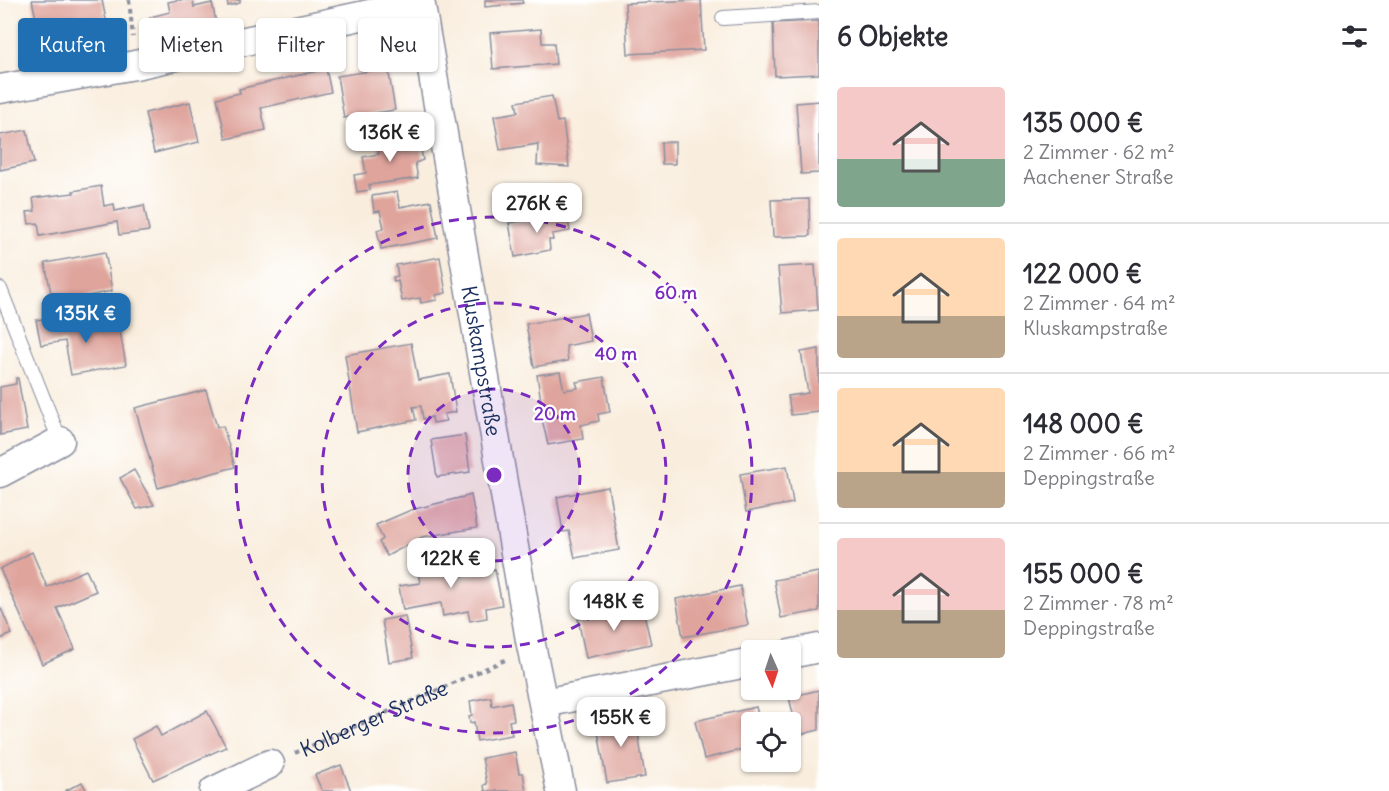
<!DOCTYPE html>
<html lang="de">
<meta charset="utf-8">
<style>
:root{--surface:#fff;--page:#f7f7f7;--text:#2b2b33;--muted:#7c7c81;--line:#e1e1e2;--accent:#1f6fb2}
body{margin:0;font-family:Delius,sans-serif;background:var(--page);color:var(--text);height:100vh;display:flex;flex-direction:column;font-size:22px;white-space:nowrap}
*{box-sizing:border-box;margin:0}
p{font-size:20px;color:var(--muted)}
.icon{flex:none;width:33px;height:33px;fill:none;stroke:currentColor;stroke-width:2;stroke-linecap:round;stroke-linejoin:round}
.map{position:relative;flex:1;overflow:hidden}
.panel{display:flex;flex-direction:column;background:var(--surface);width:570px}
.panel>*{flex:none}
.banner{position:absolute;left:18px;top:18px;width:570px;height:54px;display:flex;gap:12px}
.needle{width:39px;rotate:177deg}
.controls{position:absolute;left:741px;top:640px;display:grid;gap:12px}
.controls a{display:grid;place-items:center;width:60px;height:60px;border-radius:6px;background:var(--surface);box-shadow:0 2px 4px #0004;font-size:30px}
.price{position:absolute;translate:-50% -51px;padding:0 14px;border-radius:12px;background:#fff;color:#222;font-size:20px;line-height:39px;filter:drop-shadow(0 2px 3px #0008)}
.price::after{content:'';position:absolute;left:50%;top:36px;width:18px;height:14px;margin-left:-9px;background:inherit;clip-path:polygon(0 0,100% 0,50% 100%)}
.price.current{background:var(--accent);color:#fff}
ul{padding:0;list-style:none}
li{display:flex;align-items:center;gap:18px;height:150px;padding:0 18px}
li+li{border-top:2px solid var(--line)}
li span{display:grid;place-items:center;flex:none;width:168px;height:120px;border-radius:6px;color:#555}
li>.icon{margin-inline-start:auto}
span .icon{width:72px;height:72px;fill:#fffc;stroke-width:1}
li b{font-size:26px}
h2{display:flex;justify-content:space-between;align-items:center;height:72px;padding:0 18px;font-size:26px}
.tag{padding:0 21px;border-radius:6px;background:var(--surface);box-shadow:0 2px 4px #0004;font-size:21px;line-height:54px}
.tag.current{background:var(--accent);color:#fff}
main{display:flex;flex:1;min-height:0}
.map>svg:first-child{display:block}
.building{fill:#dfa49c}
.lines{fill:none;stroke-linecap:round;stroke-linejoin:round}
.lane-casing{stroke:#8a8e9e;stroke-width:16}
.street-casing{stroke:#8a8e9e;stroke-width:31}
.path{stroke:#8a8e9e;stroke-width:4;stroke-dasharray:4.5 4.5;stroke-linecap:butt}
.lane{stroke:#fff;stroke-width:14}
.street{stroke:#fff;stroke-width:28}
.ring{fill:none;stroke:#7b2cbf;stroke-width:3;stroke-dasharray:10 8}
.labels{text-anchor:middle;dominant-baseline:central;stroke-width:4.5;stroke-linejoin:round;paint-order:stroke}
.street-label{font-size:21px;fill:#1b2f5e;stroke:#fff}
.centre{fill:#7b2cbf;stroke:#fff;stroke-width:3}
.ring-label{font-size:18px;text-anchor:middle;font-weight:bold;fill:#7b2cbf;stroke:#fff;stroke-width:4.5;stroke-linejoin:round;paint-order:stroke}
</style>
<main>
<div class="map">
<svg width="819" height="791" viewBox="0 0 819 791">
<rect width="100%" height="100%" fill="#fff"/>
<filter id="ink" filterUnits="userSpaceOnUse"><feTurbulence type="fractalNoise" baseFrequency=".0167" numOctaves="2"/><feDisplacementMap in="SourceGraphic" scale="12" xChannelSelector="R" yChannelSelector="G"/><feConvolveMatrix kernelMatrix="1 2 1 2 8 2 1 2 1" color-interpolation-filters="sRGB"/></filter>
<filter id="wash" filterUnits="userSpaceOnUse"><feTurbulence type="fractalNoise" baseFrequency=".008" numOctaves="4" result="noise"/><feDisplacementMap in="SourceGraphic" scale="24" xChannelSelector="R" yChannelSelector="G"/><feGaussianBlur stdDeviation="1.35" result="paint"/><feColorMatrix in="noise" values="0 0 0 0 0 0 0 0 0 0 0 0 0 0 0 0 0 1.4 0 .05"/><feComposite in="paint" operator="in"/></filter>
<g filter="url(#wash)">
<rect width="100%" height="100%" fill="#f9eede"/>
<g id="blocks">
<!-- building -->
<g class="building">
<path d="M32,0H102L111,44L44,57Z"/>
<path d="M177,0H193L194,7L212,3L216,22L197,26L198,31L182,35L181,30L154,36L150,17L170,12L168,2Z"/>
<path d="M227,0H240V3L228,6Z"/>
<path d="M485,0H522L523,3L485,7Z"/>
<path d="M701,0L704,50L628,54L625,3Z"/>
<path d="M819,21V74L775,76L773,23Z"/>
<path d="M541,29L542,43H554L556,64L493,69L490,33Z"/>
<path d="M388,68L395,110L344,118L337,76Z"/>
<path d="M326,69L331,92L261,108L266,130L226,139L217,98L240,93L239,89Z"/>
<path d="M552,96L557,122L563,121L569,167L537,165L538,144L500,150L494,116L518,112L516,102Z"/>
<path d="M819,101V173L801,174L796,103Z"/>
<path d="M190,102L199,142L154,153L145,113Z"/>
<path d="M27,130L34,163L0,170V135Z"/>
<path d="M410,135L413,150H421L423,160L415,163L418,178L369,185L370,190L357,192L354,175L366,173L363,157L379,154L377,140Z"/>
<path d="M661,142H675V164H662Z"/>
<path d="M101,186L104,206L114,204L115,211L144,205L149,231L119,235L117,222L40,236L38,223L29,224L27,212L35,211L33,198L74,193L73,191Z"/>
<path d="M397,192L400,207L431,201L438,238L381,249L377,230L384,228L380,211L374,212L372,196Z"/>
<path d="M809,199L810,236L773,237L771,200Z"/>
<path d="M567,213L570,231L552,234L553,240H549L550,250L515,257L509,223Z"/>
<path d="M105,252L112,291L53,303L45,263Z"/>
<path d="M440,257L446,293L436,295L437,300L421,303L420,298L402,301L398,281L394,282L393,277L398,276L396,265Z"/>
<path d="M815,265L818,310L782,313L778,267Z"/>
<path d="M586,313L591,341L566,346L568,361L534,367L526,324Z"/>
<path d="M61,316L63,330L118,320L126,365L71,375L65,341L41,345L36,320Z"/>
<path d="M411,343L418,380L450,374L456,412L444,414L446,421L433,423L432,417L423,419L421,406L413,407L416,420L357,432L345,355Z"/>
<path d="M819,349V412L791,415L788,396L808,393L801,352Z"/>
<path d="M560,372L564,390L578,388L576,382L604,377L610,412L598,414L599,421L581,425L583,439L548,445L539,406L541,401L537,375Z"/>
<path d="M16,378H18L27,430L0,435V387L16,384Z"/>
<path d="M206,390L217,427L223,426L235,467L158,488L135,408Z"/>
<path d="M465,435L470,472L437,477L431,440Z"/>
<path d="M787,466L793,503L746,512L740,474Z"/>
<path d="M134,470L154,505L137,509L120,478Z"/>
<path d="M608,487L619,550L575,558L569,531L563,532L557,497Z"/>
<path d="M471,495L477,528L422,537L387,556L379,542L383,539L376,525L411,510Z"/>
<path d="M425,550L432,552L436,563L457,559L460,576L495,569L502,605L486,608L487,618L470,621L468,611L443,616L441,603L403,610L399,586L420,583L415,555Z"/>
<path d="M32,552L47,587L86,570L96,591L57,608L75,649L42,664L0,569Z"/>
<path d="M819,572V611L781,618L774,580Z"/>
<path d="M740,586L748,625L683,637L676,599Z"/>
<path d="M642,605L651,644L586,658L578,619Z"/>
<path d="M0,606L12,634L0,639Z"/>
<path d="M405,616L413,658L389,662L382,620Z"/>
<path d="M819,690V730L798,735L789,697Z"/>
<path d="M491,697L492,706L511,702L514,720L509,721L512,735L477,741L474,722L470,723L469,716L472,715L470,701Z"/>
<path d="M756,707L760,723H752V747L704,759L695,721Z"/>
<path d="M207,711L226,747L153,780L132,739L156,726L161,736Z"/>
<path d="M635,714L645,777L607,783L596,720Z"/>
<path d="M515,752L519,773H523L526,791H485L484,785L487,784L482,758Z"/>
<path d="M341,765L351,791H322L315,775Z"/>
<path d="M82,782L87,791H65Z"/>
</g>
</g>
</g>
<g filter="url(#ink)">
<use href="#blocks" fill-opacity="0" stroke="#8a8e9e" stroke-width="1.5"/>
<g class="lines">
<!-- lane casing -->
<g class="lane-casing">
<g id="lane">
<path d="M723,18L819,12"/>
<path d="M0,289L60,441"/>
</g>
</g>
<!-- street casing -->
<g class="street-casing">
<g id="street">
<path id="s2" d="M420,0L530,640L561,791"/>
<path d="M0,89L135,65L420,3"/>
<path d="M0,473L60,441"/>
<path d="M790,654L819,648"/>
<path d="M544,703L752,662"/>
<path d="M214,791L270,764"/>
</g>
</g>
<!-- path -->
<g class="path">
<path d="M129,0L133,37"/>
<path id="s1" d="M295,753L505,660"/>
</g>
<!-- lane -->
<use href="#lane" class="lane"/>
<!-- street -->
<use href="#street" class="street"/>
</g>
</g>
<!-- distance rings -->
<circle cx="494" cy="475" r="86" fill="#7b2cbf" fill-opacity=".12"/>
<g class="ring">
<circle cx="494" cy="475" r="86"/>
<circle cx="494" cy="475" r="172"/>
<circle cx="494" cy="475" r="258"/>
</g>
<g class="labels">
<!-- street labels -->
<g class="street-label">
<text stroke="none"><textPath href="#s2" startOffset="366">Kluskampstraße</textPath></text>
<text stroke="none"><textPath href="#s1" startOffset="86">Kolberger Straße</textPath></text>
</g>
</g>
<circle cx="494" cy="475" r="9" class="centre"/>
<g class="ring-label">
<text x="676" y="299">60 m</text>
<text x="616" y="360">40 m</text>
<text x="555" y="420">20 m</text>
</g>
</svg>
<div class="controls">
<a><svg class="needle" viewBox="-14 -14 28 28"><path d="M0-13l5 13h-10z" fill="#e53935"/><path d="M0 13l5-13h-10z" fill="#7c7c81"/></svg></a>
<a><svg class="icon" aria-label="locate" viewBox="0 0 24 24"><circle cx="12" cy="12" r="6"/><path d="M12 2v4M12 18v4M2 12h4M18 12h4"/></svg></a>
</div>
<b class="price" style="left:390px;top:163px">136K €</b>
<b class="price" style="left:537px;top:234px">276K €</b>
<b class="price current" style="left:86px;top:344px">135K €</b>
<b class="price" style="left:451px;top:589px">122K €</b>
<b class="price" style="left:614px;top:632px">148K €</b>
<b class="price" style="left:621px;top:748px">155K €</b>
<div class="banner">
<a class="tag current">Kaufen</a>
<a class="tag">Mieten</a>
<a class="tag">Filter</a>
<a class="tag">Neu</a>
</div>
</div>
<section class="panel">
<h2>6 Objekte<svg class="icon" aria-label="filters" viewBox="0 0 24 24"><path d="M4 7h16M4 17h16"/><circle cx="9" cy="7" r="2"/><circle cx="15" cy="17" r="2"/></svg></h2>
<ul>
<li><span style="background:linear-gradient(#f6c9c9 60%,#7fa58c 0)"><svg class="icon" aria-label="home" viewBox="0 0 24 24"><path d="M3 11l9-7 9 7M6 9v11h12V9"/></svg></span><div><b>135 000 €</b><p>2 Zimmer · 62 m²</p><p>Aachener Straße</p></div></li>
<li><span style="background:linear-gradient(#ffd9b3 65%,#b9a48a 0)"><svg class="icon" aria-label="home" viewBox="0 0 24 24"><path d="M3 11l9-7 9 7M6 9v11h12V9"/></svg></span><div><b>122 000 €</b><p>2 Zimmer · 64 m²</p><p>Kluskampstraße</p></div></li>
<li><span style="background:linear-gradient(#ffd9b3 70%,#b9a48a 0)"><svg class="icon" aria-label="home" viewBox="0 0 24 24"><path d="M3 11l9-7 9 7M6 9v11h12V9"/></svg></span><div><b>148 000 €</b><p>2 Zimmer · 66 m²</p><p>Deppingstraße</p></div></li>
<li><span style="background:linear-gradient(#f6c9c9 60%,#b9a48a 0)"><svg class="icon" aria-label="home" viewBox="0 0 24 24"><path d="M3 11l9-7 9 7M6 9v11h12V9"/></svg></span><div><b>155 000 €</b><p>2 Zimmer · 78 m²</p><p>Deppingstraße</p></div></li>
</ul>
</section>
</main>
